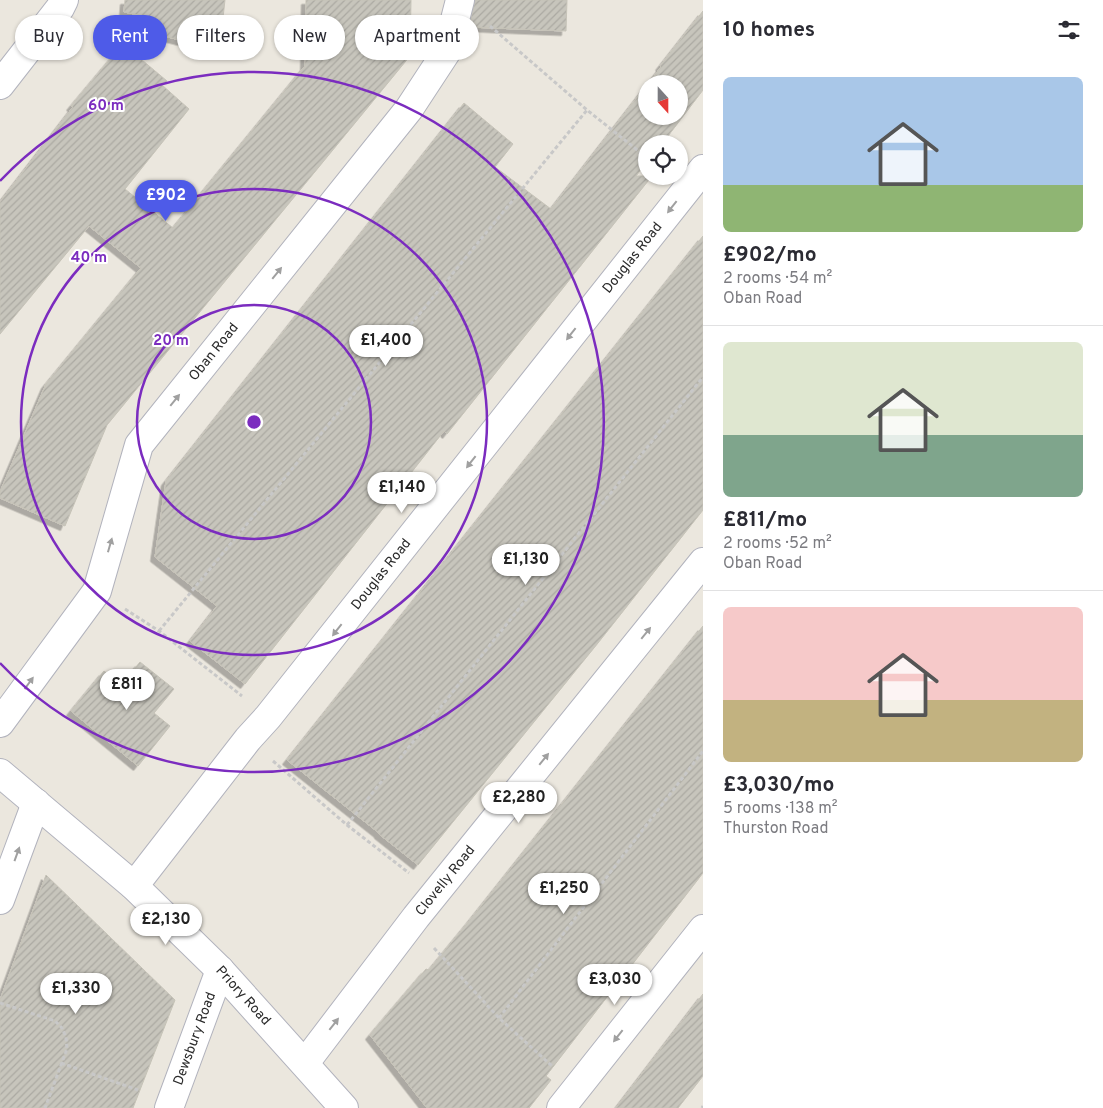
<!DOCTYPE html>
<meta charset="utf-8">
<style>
:root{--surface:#fff;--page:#f2f2f3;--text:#2b2b33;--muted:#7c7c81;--line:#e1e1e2;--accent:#4e5be8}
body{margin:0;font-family:Overpass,sans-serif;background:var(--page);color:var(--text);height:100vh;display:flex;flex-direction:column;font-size:19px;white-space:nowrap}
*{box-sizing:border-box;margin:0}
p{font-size:16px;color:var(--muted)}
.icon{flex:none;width:28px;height:28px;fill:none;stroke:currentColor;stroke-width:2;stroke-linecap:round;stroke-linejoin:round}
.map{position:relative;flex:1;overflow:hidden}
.drawer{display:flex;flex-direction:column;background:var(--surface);width:400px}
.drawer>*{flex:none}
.guide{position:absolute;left:15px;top:15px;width:475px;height:45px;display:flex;gap:10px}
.needle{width:32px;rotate:159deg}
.tools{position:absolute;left:638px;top:75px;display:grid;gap:10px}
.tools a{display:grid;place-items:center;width:50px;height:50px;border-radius:50%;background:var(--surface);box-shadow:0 1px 4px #0004;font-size:25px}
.price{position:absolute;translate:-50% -42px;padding:0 11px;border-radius:18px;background:#fff;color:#222;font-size:16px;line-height:32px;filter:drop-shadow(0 1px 2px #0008)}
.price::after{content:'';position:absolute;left:50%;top:30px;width:15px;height:11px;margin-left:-8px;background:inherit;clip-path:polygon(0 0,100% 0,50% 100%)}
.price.active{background:var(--accent);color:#fff}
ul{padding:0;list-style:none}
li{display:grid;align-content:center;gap:10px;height:265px;padding:0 20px}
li+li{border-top:1px solid var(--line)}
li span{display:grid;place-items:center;height:155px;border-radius:8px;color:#555}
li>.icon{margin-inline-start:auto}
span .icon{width:90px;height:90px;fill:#fffc;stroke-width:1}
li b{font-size:21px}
h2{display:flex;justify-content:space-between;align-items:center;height:60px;padding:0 20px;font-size:21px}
.tag{padding:0 18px;border-radius:22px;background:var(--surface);box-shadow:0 1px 4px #0004;font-size:18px;line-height:45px}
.tag.active{background:var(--accent);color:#fff}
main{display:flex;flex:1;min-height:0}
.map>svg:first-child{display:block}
.building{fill:url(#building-hatch);stroke:#c6c3b8;filter:url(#shadow)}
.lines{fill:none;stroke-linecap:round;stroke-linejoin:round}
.minor-casing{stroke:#b2b3bd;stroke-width:30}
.tertiary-casing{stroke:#b2b3bd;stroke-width:30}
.path{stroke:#c8c8c8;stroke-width:3;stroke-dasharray:4 2.5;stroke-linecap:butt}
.minor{stroke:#fff;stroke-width:28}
.tertiary{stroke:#fff;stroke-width:28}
.oneway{fill:#a0a0a0}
.ring{fill:none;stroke:#7b2cbf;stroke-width:2.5}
.labels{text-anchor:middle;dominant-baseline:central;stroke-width:4;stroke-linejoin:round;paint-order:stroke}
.street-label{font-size:14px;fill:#2b2b2b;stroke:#fff}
.centre{fill:#7b2cbf;stroke:#fff;stroke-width:2.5}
.ring-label{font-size:15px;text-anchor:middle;font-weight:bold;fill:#7b2cbf;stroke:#fff;stroke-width:4;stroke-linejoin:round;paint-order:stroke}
</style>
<main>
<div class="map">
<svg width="703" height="1108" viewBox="0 0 703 1108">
<defs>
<pattern id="building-hatch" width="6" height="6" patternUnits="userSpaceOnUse" patternTransform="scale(1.25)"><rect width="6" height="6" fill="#c7c5bc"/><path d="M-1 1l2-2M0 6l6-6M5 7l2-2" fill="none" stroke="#aba9a2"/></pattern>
<filter id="shadow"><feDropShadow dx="-4.5" dy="4.5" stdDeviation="0" flood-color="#0004"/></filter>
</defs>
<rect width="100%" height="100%" fill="#ebe7de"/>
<!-- building -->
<g class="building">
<path d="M125,0H225L221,36L188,27L187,42L137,29L139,15L124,12Z"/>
<path d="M306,0H411L410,56L107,425L65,526L0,498V492L46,384L141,268L89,226L0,334V202L73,107L71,106L123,44L167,81L162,85L189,109L125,189L173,228L305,66Z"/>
<path d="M475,0H567L566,31L469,27Z"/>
<path d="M703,11V90L662,144H646V163L636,176H652L447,434L444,431L245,684L190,641L217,606L155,557L166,481L464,103L513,144L495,167L551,209L646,86V116H679V84H648L661,67L660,66Z"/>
<path d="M703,236V510L598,643L418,865L379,834V833L287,760Z"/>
<path d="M703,626V873L546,1076L551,1080L529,1108H427L370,1035L426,969L429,970L470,920Z"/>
<path d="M140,662L174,689L154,713L170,726L138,766L71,711L104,671L121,685Z"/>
<path d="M46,875L175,1000L133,1108H0V1000Z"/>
<path d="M703,994V1076L685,1099L678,1108H616Z"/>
</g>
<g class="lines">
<!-- minor casing -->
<g class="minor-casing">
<g id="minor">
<path d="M0,85L60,8L64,0"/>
<path id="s1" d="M0,723L97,591L139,445L409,109L447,51L460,0"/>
<path id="s2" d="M134,886L248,739L268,717L703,169"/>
<path d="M0,900L36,803"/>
<path id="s3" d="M305,1063L416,917L703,562"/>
<path id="s4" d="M169,1108L220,970"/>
<path d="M561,1108L703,929"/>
</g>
</g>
<!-- tertiary casing -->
<g class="tertiary-casing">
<g id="tertiary">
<path id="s5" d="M0,773L134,886L220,970L344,1108"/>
</g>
</g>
<!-- path -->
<g class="path">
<path d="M490,26L587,110L646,157"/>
<path d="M125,609L159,631L242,696"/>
<path d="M159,631L587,110"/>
<path d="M273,761L347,825L409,873"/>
<path d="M347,825L703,377"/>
<path d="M434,948L499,1018L552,1066"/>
<path d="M0,1003L55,1021L62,1028L66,1037L67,1049L45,1108"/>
<path d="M499,1018L703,751"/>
<path d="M61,1063L138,1090"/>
<path d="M702,1108L703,1106"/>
</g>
<!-- minor -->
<use href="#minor" class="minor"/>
<!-- tertiary -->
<use href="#tertiary" class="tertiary"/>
</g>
<!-- one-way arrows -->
<defs><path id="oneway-solid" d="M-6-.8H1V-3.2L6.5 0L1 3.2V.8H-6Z" transform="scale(1.25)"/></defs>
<g class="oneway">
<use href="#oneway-solid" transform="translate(672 207) rotate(128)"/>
<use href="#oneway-solid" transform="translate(277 273) rotate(-51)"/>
<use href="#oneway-solid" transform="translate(571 334) rotate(128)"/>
<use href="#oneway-solid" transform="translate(175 400) rotate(-51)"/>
<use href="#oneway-solid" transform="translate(471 462) rotate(128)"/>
<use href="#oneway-solid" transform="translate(110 545) rotate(-74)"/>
<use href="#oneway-solid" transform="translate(337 630) rotate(128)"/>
<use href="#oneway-solid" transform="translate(646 633) rotate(-51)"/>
<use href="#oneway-solid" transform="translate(29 683) rotate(-54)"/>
<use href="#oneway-solid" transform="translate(544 759) rotate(-51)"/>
<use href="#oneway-solid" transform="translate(17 854) rotate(-70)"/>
<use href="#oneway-solid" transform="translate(334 1024) rotate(-52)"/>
<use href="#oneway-solid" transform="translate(618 1036) rotate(128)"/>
</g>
<!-- distance rings -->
<g class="ring">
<circle cx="254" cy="422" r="117"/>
<circle cx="254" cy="422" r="233"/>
<path d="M0 181A350 350 0 1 1 0 663"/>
</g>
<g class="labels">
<!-- street labels -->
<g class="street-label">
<text stroke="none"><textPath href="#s2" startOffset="802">Douglas Road</textPath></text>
<text stroke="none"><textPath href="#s1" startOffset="435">Oban Road</textPath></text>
<text stroke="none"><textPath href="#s2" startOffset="398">Douglas Road</textPath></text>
<text stroke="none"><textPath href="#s3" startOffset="230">Clovelly Road</textPath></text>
<text stroke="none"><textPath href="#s5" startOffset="330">Priory Road</textPath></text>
<text stroke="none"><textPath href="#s4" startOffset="74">Dewsbury Road</textPath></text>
</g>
</g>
<circle cx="254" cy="422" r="8" class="centre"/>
<g class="ring-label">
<text x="106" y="110">60 m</text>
<text x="89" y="262">40 m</text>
<text x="171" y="345">20 m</text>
</g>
</svg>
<div class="tools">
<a><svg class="needle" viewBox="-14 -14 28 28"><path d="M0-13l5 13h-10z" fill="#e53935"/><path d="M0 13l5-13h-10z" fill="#7c7c81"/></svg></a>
<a><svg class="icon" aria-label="locate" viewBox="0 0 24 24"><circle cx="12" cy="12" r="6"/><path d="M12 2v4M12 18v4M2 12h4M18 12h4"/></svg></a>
</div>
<b class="price active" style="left:166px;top:222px">£902</b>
<b class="price" style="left:386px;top:367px">£1,400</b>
<b class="price" style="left:402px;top:514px">£1,140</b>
<b class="price" style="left:526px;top:586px">£1,130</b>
<b class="price" style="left:127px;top:711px">£811</b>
<b class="price" style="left:519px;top:824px">£2,280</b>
<b class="price" style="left:564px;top:915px">£1,250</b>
<b class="price" style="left:166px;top:946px">£2,130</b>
<b class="price" style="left:615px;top:1006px">£3,030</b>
<b class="price" style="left:76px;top:1015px">£1,330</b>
<div class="guide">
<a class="tag">Buy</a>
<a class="tag active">Rent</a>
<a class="tag">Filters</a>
<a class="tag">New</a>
<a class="tag">Apartment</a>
</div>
</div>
<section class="drawer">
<h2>10 homes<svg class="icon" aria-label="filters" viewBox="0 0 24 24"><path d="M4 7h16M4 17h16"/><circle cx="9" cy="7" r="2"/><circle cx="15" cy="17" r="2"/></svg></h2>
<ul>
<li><span style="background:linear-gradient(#a9c7e8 70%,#8fb573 0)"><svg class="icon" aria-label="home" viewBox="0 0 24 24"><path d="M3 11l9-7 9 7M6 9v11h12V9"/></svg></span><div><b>£902/mo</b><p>2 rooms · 54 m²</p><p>Oban Road</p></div></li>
<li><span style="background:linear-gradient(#dfe7d0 60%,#7fa58c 0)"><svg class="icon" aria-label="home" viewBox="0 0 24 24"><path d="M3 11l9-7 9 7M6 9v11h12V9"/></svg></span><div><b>£811/mo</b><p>2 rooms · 52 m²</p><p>Oban Road</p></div></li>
<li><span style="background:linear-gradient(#f6c9c9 60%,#c2b280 0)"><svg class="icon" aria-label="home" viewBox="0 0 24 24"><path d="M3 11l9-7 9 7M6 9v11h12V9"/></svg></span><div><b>£3,030/mo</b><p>5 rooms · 138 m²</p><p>Thurston Road</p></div></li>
</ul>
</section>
</main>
